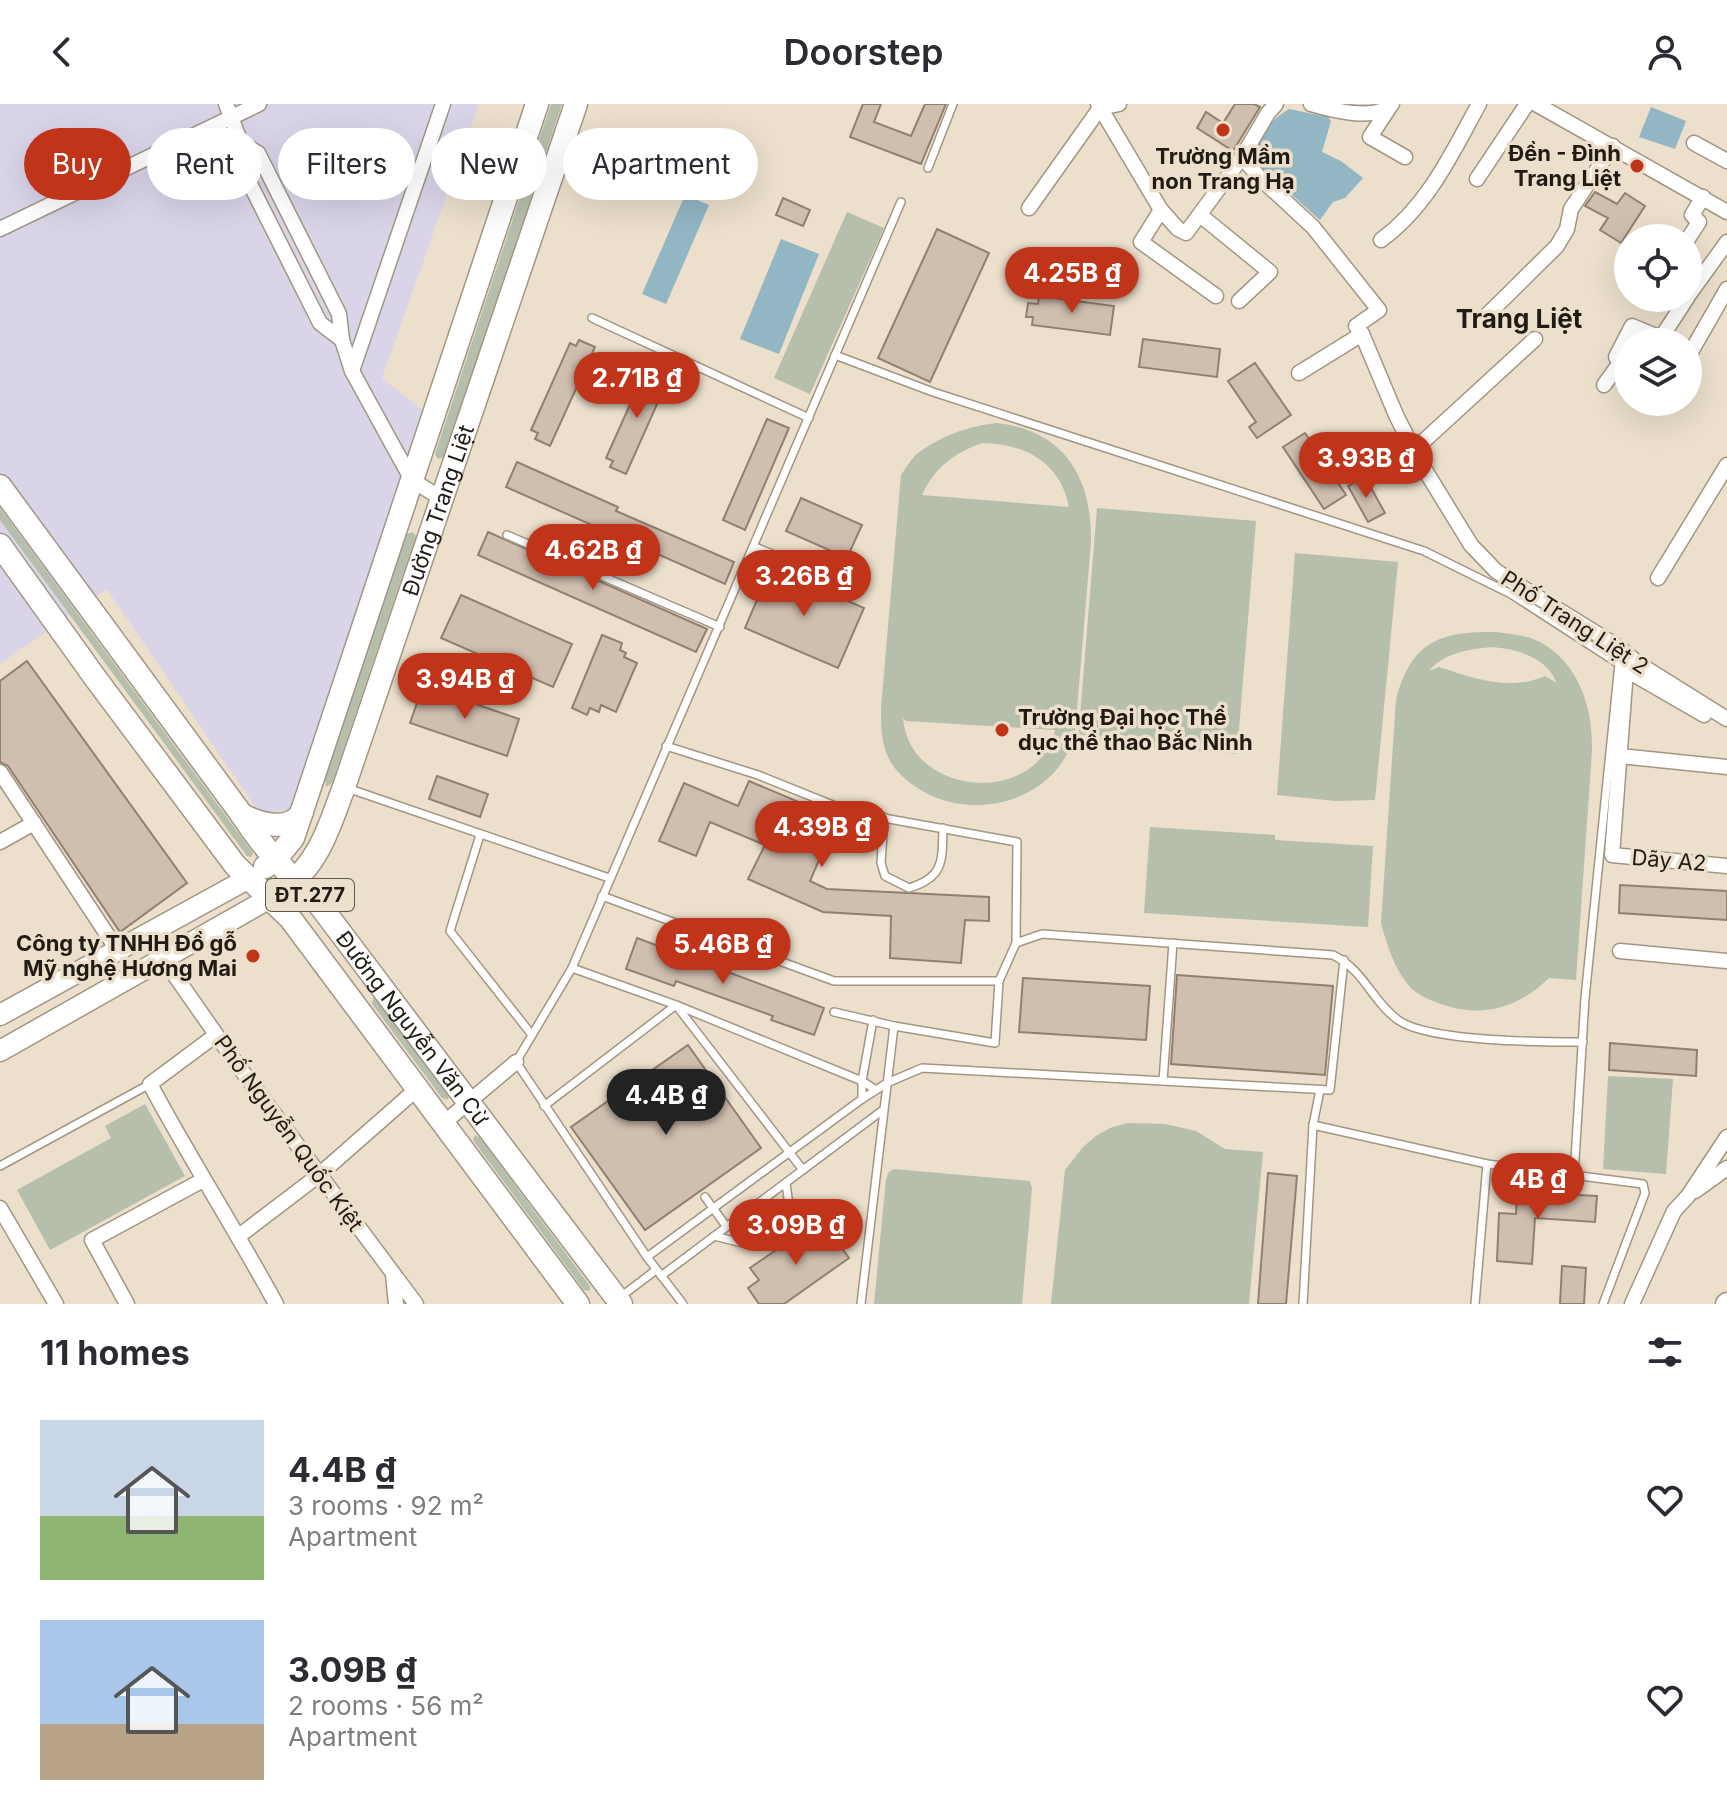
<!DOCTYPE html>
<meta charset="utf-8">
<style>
:root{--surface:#fff;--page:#f2f2f3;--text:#2b2b33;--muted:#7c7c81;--accent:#c0351a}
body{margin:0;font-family:Inter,sans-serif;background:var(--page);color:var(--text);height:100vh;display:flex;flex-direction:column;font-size:30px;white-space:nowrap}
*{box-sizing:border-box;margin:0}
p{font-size:26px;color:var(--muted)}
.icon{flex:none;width:44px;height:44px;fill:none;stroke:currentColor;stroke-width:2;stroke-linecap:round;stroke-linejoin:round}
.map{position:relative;height:1200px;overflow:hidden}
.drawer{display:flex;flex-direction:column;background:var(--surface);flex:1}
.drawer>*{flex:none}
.guide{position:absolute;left:24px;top:24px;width:800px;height:72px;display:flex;gap:16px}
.tools{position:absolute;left:1614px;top:120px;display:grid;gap:16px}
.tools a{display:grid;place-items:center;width:88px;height:88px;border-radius:50%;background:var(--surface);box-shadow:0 8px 32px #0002;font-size:40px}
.price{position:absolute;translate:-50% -68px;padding:0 18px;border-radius:28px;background:var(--accent);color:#fff;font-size:26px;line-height:52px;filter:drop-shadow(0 2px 4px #0008)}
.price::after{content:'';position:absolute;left:50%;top:48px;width:24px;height:18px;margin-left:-12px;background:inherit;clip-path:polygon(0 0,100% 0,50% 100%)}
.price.selected{background:#222;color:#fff}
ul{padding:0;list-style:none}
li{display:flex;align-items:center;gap:24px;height:200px;padding:0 40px}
li span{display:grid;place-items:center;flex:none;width:224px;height:160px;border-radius:0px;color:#555}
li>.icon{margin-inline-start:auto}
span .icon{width:96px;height:96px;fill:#fffc;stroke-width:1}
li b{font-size:34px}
h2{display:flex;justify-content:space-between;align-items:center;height:96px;padding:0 40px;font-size:34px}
.tag{padding:0 28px;border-radius:36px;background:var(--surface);box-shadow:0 8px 32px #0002;font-size:28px;line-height:72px}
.tag.selected{background:var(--accent);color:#fff}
header{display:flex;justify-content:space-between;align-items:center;height:104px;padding:0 40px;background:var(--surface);font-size:36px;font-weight:600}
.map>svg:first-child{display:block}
.industrial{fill:#dad4e9}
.green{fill:#b6beac;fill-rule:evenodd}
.water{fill:#93b6c4}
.building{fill:#d0beaf;stroke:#918072;stroke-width:2}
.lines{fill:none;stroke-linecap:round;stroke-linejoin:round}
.lane-casing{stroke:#a29683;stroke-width:10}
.street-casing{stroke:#a29683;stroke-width:17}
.secondary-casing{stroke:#a29683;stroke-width:23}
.primary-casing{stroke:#a29683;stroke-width:25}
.lane{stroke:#fff;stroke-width:7}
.street{stroke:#fff;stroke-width:14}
.secondary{stroke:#fff;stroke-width:20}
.primary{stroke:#fff;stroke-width:22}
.poi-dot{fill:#c0351a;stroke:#ecdfcc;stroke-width:3}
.labels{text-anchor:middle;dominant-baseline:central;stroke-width:7;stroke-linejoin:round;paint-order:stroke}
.shield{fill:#ecdfcc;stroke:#5d564b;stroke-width:2}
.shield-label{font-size:20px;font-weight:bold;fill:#201b14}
.poi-label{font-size:22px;font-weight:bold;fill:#201b14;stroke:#ecdfcc;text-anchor:end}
.street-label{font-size:22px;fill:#201b14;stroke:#ecdfcc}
.quarter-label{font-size:26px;font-weight:bold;fill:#201b14;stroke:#ecdfcc}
</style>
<header><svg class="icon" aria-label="back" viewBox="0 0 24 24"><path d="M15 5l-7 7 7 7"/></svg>Doorstep<svg class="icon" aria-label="person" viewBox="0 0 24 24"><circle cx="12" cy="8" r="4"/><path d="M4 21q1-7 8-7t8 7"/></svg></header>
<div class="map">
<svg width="1727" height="1200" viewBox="0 0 1727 1200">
<rect width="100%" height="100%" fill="#ecdfcc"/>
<!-- industrial -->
<path class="industrial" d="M0,0H479L382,274L427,310L291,705L260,710L107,485L0,560Z"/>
<!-- green -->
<g class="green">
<path d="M551,0H562L445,353L438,355L435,350Z"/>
<path d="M847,108L884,124L810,290L774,274Z"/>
<path d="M996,319C1065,326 1092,374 1091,438L1075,629C1059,697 971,721 916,683C906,676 897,669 890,657C881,640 881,623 881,604L901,371C906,364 911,355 917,350C938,333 969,322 996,319ZM982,339C1024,340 1060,357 1069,403L922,391C934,364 954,349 982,339ZM903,614L906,617L1055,626C1037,703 909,693 903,614Z"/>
<path d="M0,404L245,738L253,749L251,753L247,752L0,416Z"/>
<path d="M1097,404L1256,417L1237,650L1078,637Z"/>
<path d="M413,428L416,432L332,679L326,683L325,674L405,435L407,430Z"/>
<path d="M1295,449L1398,458L1375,696L1336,697L1277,691Z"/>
<path d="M1496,528C1511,530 1526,531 1540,538C1580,560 1593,605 1592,647L1576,876L1549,874C1518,904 1482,915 1441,900C1430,896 1417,891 1409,882C1394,864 1387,841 1381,819L1396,596C1411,538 1439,527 1496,528ZM1492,543C1518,545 1546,553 1557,579L1545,572C1509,588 1474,574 1439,563L1429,567C1443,549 1470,545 1492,543Z"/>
<path d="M1150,723L1275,731V736L1373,742L1368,823L1144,809Z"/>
<path d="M373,894L377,896L449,992L448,996L442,994L372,900Z"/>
<path d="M1608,972L1673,975L1666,1070L1603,1065Z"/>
<path d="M145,1000L185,1072L50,1146L17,1086L111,1034L105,1022Z"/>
<path d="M1127,1019L1165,1020L1196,1027L1225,1045L1263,1048L1249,1200H1051L1065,1066L1083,1043L1096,1032L1110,1024Z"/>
<path d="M475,1031L480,1034L590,1182V1187L584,1186L475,1039L473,1035Z"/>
<path d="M894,1065L1030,1077L1032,1084L1022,1200H874L886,1075L889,1068Z"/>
</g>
<!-- water -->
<g class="water">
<path d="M1651,3L1686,17L1675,45L1639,33Z"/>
<path d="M1289,5L1328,13L1331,17L1322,48L1341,57L1363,74L1345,94L1333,98L1320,116L1252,55C1255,32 1271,16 1289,5Z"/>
<path d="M685,91L709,101L666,200L642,190Z"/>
<path d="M781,135L819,150L779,250L740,235Z"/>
</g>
<!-- building -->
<g class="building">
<path d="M863,0H881L874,18L911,32L925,0H946L921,60L850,33Z"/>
<path d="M1235,0H1254L1260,3L1233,47L1197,24L1206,8L1223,19Z"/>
<path d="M1595,88L1617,100L1625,89L1645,102L1621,139L1600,126L1608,114L1585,102Z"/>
<path d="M783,94L810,106L803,122L776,111Z"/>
<path d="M937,125L989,149L930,278L878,254Z"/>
<path d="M1039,192L1114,202L1110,231L1032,221L1033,213H1026L1028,199L1038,200Z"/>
<path d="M1143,235L1220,245L1217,273L1139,263Z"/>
<path d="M579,236L595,243L550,342L535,335L538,329L531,326L570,239L576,242Z"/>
<path d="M1255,259L1291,311L1257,334L1249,323L1256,318L1228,277Z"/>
<path d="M654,264L670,271L626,370L610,363L613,357L606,354L645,267L652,270Z"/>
<path d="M767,315L789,324L745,426L723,416Z"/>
<path d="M1305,329L1346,391L1324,405L1283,343Z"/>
<path d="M517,358L618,403L616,407L734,458L725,480L506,383Z"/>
<path d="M1365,373L1385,409L1368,418L1348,382Z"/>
<path d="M801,394L862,421L847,454L786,427Z"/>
<path d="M488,428L707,525L696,548L478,451Z"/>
<path d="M771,463L864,504L838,564L745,524Z"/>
<path d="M461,491L572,540L553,583L441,534Z"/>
<path d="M602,531L622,539L620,546L626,549L624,553L637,559L616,608L601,601L599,608L590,604L587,611L572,604Z"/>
<path d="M27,557L187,779L120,828L8,662L0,658V577Z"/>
<path d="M423,582L519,615L507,652L410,619Z"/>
<path d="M437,672L488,690L480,713L429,695Z"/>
<path d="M749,677L837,714L810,777L827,785L989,793V817L965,816L961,859L890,854L891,812L823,808L748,775L765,741L710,718L696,752L659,737L684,679L738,702Z"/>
<path d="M1620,781L1727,787V816L1619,809Z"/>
<path d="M637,834L824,904L814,931L771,916L773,912L676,877L674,882L626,865Z"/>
<path d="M1177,871L1333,882L1325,971L1171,960Z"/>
<path d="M1023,874L1150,882L1146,936L1019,928Z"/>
<path d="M1610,939L1697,946L1696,972L1609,966Z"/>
<path d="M688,941L761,1044L645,1126L571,1023Z"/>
<path d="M1268,1069L1297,1072L1286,1200H1258Z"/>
<path d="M1517,1088L1597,1092L1595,1118L1535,1114L1532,1160L1497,1157L1499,1109L1516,1110Z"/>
<path d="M809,1123L816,1133L828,1125L849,1154L784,1200H759L748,1184L759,1176L750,1164Z"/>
<path d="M1562,1162L1586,1164L1584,1200H1560Z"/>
</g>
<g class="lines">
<!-- lane casing -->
<g class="lane-casing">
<g id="lane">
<path d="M928,64L953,0"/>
<path d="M592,214L809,314"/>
<path d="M835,251L933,288L1424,447L1511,490L1619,560L1585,894L1574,1072"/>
<path d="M507,431L720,523"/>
<path d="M755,443L832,475"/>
<path d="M666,642L758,671L850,708L1017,738L1016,839"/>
<path d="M347,684L609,774"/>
<path d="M884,713L881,759L885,772L909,784C945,773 942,756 943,724"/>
<path d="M480,731L450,827L532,931"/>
<path d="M602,792L834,877H999L995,939L894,922L834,908"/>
<path d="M572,864L676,901L862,977L876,986"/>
<path d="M999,877L1016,839L1042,830L1333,851C1365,867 1371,896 1398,916C1429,938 1542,938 1583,938"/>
<path d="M1163,977L1173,839"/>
<path d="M862,995V977L873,916"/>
<path d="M544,1002L676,901L803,1066"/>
<path d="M1313,1021L1487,1060L1643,1080L1645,1089L1603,1200"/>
<path d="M0,1062L150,980"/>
<path d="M705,1093L726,1122"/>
<path d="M714,1132L755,1142L775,1135L787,1122L790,1108L786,1080"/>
<path d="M647,1153L862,995L887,979L922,964L1330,986L1344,856"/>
<path d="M661,1172L883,1006"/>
<path d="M619,1194L656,1166"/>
<path d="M683,1200L647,1153L516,958L572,864L901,98"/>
<path d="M861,1200L894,922"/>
<path d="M1303,1200L1313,1021L1320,986"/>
<path d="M1475,1200L1487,1060"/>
</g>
</g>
<!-- street casing -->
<g class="street-casing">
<g id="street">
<path d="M226,0L241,39L238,56L320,219L342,236"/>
<path d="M1098,0L1161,106L1178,125L1186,129L1242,53L1268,9L1276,0"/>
<path d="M1311,0C1332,6 1375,18 1392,0"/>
<path d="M1536,0L1727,108"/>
<path d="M1389,4L1370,33L1405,53"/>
<path d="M241,39L258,49L339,210L342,236L352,267L392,340L412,376L442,395"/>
<path d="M1694,39L1727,57"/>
<path d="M1242,53L1260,74L1313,123L1379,206L1356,222L1362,230L1396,311L1417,353L1471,441L1496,467L1620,544L1639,560L1727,615"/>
<path d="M1477,75L1527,0"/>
<path d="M1029,104L1100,4L1119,0"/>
<path d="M1161,106L1141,138L1216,192"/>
<path d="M1200,111L1270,168L1239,197"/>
<path d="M0,125L259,0"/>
<path d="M1688,135L1699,118L1692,111L1703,93"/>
<path d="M1381,136C1428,102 1452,49 1479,0"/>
<path d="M1688,192L1727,138"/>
<path d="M1483,215L1557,142L1567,125L1571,105L1613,42"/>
<path d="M1688,253L1727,185"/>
<path d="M352,267L443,0"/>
<path d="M1299,269L1362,230"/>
<path d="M1604,281L1622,256L1616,253L1632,222L1661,234L1687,194"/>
<path d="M1414,346L1535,235"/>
<path d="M1658,474L1727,361"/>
<path d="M1704,611L1626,566L1612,751L1727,762"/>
<path d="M1620,652L1727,663"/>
<path d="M0,668L118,847"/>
<path d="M0,738L34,719"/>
<path d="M1620,847L1727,857"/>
<path d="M164,856L234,956L416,1200"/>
<path d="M216,931L150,980C190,1055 236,1126 276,1200"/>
<path d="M445,1018L516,958"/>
<path d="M1695,1087L1727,1064"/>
<path d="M0,1104L56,1200"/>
<path d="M239,1132L319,1071L418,984"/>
<path d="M393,1170L396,1200"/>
<path d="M127,1200L92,1136L203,1076"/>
<path d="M1632,1200L1674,1107L1688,1092L1727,1033"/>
</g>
</g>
<!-- secondary casing -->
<g class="secondary-casing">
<g id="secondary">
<path d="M0,911L249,774"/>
<path d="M0,947L270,794"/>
<path d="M1726,1200L1727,1199"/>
</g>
</g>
<!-- primary casing -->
<g class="primary-casing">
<g id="primary">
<path id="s1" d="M0,382L242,711C263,744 286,769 315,795L621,1200"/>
<path d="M0,441L96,575L235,761L290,814L578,1200"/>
<path d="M242,711C260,720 290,729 302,708"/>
<path d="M265,763L274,757L293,734L537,0"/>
<path id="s2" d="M284,784C319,761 330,720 344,683L576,0"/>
</g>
</g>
<!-- lane -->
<use href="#lane" class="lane"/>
<!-- street -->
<use href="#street" class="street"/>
<!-- secondary -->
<use href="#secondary" class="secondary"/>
<!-- primary -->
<use href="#primary" class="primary"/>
</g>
<!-- markers -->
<g class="poi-dot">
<circle cx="1223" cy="26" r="8"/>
<circle cx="1637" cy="62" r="8"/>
<circle cx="1002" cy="626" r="8"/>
<circle cx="253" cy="852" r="8"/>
</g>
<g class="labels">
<!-- shield labels -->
<rect class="shield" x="266" y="775" width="88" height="32" rx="6"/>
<g class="shield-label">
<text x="310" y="791">ĐT.277</text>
</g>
<!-- poi labels -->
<g class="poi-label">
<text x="1621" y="49">Đền - Đình<tspan x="1621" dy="25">Trang Liệt</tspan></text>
<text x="1223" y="52" text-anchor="middle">Trường Mầm<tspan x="1223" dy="25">non Trang Hạ</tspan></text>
<text x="1018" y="613" text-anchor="start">Trường Đại học Thể<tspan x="1018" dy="25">dục thể thao Bắc Ninh</tspan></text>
<text x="237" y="839">Công ty TNHH Đồ gỗ<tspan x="237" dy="25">Mỹ nghệ Hương Mai</tspan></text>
</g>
<!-- street labels -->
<g class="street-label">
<text stroke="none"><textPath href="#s2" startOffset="412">Đường Trang Liệt</textPath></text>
<text transform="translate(1575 518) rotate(33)">Phố Trang Liệt 2</text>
<text transform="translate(1669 756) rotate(5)">Dãy A2</text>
<text stroke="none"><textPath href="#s1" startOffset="682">Đường Nguyễn Văn Cừ</textPath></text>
<text transform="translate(289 1029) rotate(54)">Phố Nguyễn Quốc Kiệt</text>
</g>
<!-- quarter labels -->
<g class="quarter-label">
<text x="1519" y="214">Trang Liệt</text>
</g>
</g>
</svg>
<div class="tools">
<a><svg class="icon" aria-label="locate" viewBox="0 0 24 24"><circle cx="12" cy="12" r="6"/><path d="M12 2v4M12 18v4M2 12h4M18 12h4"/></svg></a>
<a><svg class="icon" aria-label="layers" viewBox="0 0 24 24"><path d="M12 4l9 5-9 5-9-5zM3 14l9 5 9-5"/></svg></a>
</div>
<b class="price" style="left:1072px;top:211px">4.25B ₫</b>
<b class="price" style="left:637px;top:316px">2.71B ₫</b>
<b class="price" style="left:1366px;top:396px">3.93B ₫</b>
<b class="price" style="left:593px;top:488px">4.62B ₫</b>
<b class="price" style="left:804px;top:514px">3.26B ₫</b>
<b class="price" style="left:465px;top:617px">3.94B ₫</b>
<b class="price" style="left:822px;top:765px">4.39B ₫</b>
<b class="price" style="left:723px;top:882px">5.46B ₫</b>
<b class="price selected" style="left:666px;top:1033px">4.4B ₫</b>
<b class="price" style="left:1538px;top:1117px">4B ₫</b>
<b class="price" style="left:796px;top:1163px">3.09B ₫</b>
<div class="guide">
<a class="tag selected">Buy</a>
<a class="tag">Rent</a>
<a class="tag">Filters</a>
<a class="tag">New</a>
<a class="tag">Apartment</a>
</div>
</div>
<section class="drawer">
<h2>11 homes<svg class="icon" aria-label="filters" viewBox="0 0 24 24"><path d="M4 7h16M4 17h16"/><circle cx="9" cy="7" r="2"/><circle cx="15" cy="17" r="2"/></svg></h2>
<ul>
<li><span style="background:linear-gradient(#c9d6e8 60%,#8fb573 0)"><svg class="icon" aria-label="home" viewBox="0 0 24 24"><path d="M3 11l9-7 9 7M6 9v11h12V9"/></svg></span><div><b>4.4B ₫</b><p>3 rooms · 92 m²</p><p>Apartment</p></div><svg class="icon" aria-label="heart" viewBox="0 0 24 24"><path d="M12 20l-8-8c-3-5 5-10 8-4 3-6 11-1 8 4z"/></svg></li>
<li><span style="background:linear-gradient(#a9c7e8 65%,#b9a48a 0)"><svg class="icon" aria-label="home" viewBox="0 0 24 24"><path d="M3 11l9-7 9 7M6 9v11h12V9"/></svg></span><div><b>3.09B ₫</b><p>2 rooms · 56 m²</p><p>Apartment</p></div><svg class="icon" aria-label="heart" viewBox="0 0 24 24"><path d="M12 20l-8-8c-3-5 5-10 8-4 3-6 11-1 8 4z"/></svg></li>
</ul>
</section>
